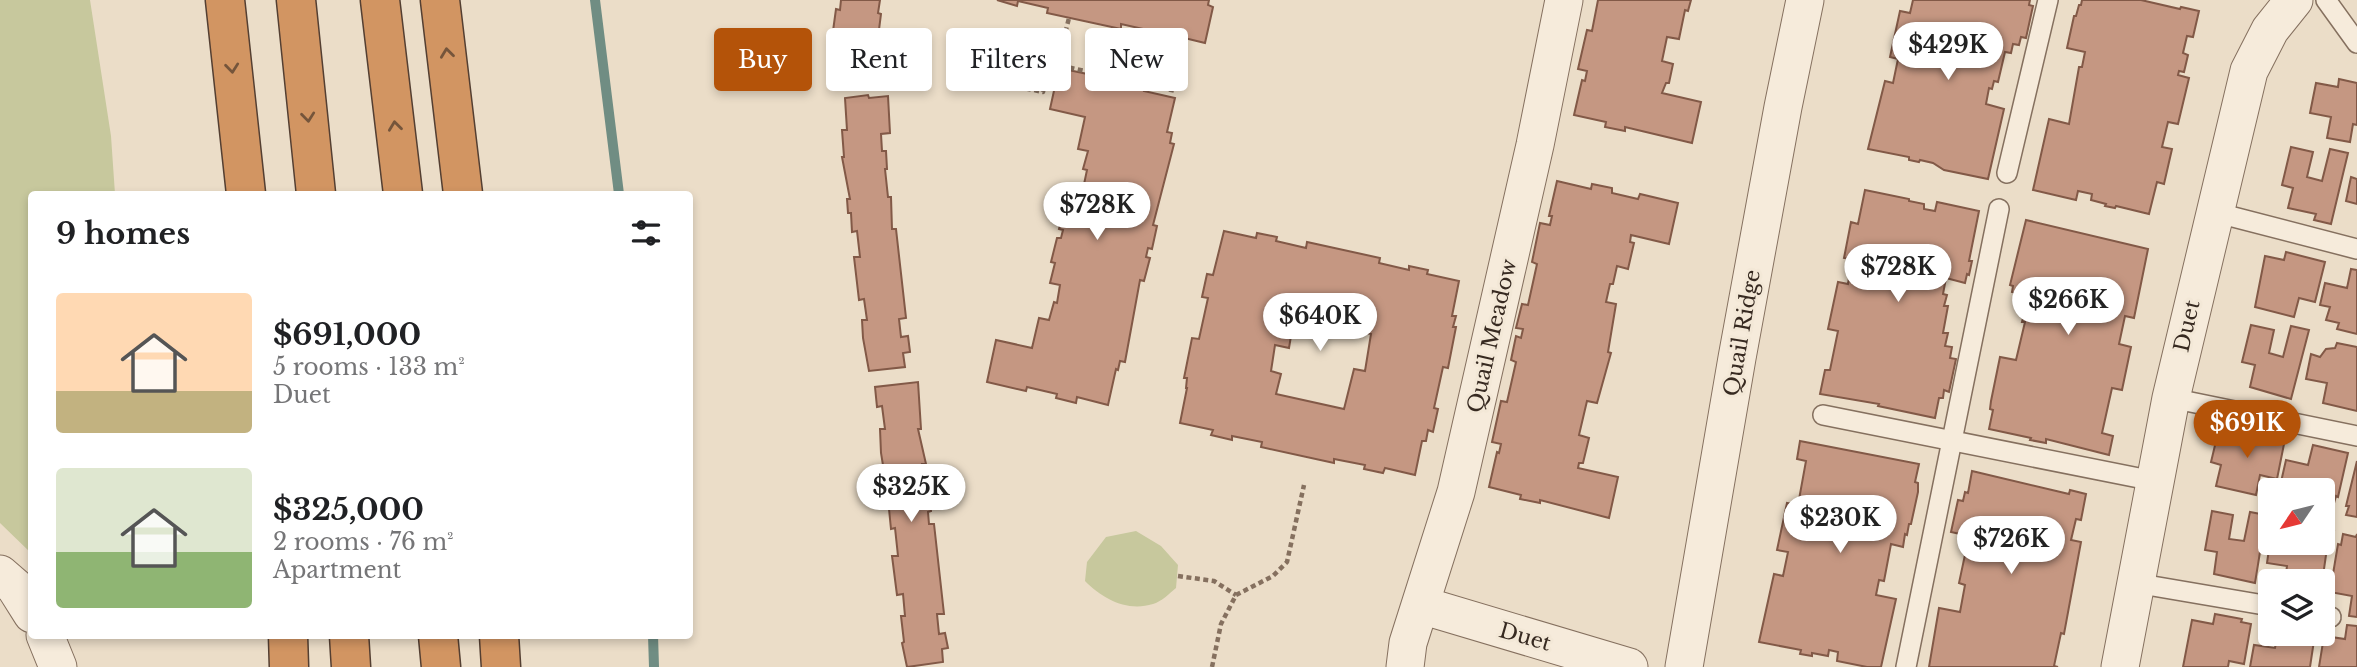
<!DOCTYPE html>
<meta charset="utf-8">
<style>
:root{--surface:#fff;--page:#f6f6f6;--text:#202124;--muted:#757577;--accent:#b45309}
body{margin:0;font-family:"Libre Baskerville",serif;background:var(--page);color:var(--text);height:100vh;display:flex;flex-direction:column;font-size:26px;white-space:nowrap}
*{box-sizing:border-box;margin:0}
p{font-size:23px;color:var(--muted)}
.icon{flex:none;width:38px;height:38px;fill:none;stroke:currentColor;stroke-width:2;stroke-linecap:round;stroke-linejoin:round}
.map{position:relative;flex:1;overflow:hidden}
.drawer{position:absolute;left:28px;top:191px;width:665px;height:448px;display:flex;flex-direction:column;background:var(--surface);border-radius:7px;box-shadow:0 4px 10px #0003}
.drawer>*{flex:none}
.hud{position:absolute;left:714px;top:28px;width:665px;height:63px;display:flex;gap:14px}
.needle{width:46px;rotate:235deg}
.controls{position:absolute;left:2258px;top:478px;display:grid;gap:14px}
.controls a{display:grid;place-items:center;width:77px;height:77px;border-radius:7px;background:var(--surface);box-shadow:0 4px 10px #0003;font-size:35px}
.price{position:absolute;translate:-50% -60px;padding:0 16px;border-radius:24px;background:#fff;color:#222;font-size:23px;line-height:46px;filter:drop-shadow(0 2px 4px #0008)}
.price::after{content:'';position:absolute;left:50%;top:42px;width:21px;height:16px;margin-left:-10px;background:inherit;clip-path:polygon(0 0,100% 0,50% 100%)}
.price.on{background:var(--accent);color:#fff}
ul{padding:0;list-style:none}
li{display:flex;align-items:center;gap:21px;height:175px;padding:0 28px}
li span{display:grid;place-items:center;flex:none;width:196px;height:140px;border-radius:7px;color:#555}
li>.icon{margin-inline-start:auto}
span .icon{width:84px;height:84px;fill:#fffc;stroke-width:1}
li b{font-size:30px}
h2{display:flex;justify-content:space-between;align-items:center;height:84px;padding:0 28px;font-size:30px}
.pill{padding:0 24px;border-radius:7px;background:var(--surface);box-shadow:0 4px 10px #0003;font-size:24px;line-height:63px}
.pill.on{background:var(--accent);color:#fff}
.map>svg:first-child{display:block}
.green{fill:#c7c89d}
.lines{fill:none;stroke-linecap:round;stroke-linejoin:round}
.stream{stroke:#708d83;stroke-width:10}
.building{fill:#c59782;stroke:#825947;stroke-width:2;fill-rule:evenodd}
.lane-casing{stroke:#85705f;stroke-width:22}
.street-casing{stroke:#85705f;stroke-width:39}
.highway-casing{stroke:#543f32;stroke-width:41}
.path{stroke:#85705f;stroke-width:4.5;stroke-dasharray:5 3.5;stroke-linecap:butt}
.lane{stroke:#f6ebdb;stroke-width:19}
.street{stroke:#f6ebdb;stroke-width:37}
.highway{stroke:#d29562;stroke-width:38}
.oneway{stroke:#75553b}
.labels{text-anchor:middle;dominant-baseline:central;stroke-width:6;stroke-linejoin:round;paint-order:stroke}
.street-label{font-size:21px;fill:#372a21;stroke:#f3e8d7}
</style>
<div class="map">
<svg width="2357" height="667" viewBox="0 0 2357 667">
<rect width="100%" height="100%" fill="#ebddc8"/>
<!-- green -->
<g class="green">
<path d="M0,0H90L111,136L115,194H32L31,553L0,523Z"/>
<path d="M1136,531L1161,546L1178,565L1176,588C1170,593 1161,602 1153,604C1127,612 1103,599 1085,581L1087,562L1106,537Z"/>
</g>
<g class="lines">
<!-- stream -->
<g class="stream">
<path d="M595,0L619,194"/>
<path d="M653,635L654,667"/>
</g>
</g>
<!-- building -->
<g class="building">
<path d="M841,0H880L878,13L881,14L875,61L834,55L837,31H833L836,9L840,10Z"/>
<path d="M997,0H1209L1208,5L1213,7L1205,43L1172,35L1171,40L1151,35L1152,31L1121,24V29L1047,13L1048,8L1018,1L1017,6Z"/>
<path d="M1598,0H1691L1688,11L1685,10L1679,39L1667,37L1662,61L1673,64L1669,83H1666L1662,93L1701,102L1692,143L1625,127V131L1605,127L1606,122L1574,115L1582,80L1585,81L1587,71L1578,69L1587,30L1592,31Z"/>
<path d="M1913,0H2030L2029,5L2033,6L2026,38L2021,37L2019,45L2013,44L2011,53L2005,52L1998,82L1994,81L1992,89L1989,88L1986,104L2004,109L1988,179L1944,170L1933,163L1920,160L1919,162L1909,160V157L1868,149L1885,81L1893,83L1898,59L1890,57L1900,11L1910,13Z"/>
<path d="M2082,0H2141L2180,9L2181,7L2199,11L2193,37L2187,36L2183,53L2188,55L2184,72L2179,71L2178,75L2189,78L2178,124L2168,122L2162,147L2172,149L2164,184L2157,182L2149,214L2116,206L2115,208L2105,206L2106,204L2091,200L2092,194L2078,191L2076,200L2033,190L2049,119L2069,124L2079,67H2082L2085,52L2067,48L2074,16H2076L2079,5H2081Z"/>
<path d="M1059,68L1097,76L1096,80L1125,86L1126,82L1145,86L1144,91L1175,98L1167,132L1172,133L1170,143L1174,144L1153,225L1157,226L1152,249L1148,248L1146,257L1150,258L1144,281L1140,280L1125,362L1120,361L1118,370L1116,369L1108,405L1077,397L1076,403L1056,398L1057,394L1027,387L1026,391L987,382L996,340L1032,348L1039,318L1049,320L1054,302L1057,303L1060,285L1050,283L1055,263L1051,262L1057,238H1061L1063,230L1059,229L1065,205L1068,206L1072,186L1083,189L1087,170L1083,169L1088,151L1078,149L1085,117L1050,109Z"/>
<path d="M2339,79L2357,83V125L2353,124L2350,142L2327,138L2331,117L2310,113L2316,83L2338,87Z"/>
<path d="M868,95L869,98L888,96L890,133L881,134L882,151H886L887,169H885L888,197H891L892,229H896L906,318L899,319L901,337L908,336L910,352L903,353L905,367L869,371L863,338L862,320H867L864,299L859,300L854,257H860L857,231L852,232L851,213H848L847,199H850L842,157H844L842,130H847L845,98Z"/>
<path d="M2291,147L2313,152L2307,177L2322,181L2330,149L2348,153L2331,224L2314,220L2316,214L2288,208L2293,188L2282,185Z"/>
<path d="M2351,177L2357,179V204L2346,201Z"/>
<path d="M1557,181L1591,189L1592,184L1612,188V193L1638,199L1640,194L1678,203L1669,244L1631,235L1630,242L1634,243L1628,269L1617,266L1613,284H1610L1606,302L1616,304L1608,352L1611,353L1597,403L1587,401L1579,435L1589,438L1583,463H1579L1578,468L1618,477L1609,518L1540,500V503L1520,499L1521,495L1489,487L1497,452L1499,453L1501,444L1492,442L1501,401L1507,402L1516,362L1511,360L1516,336L1521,338L1523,329L1516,328L1522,304L1528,305L1537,264L1532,262L1540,223L1550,225L1552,216H1549Z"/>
<path d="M1865,190L1909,199V201L1924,204V209L1935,211L1937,202L1979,211L1969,261H1972L1969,275L1967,274L1965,283L1946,278L1943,294L1947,295L1944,306H1948L1943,333H1948L1945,346L1952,347L1950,358L1956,359L1949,392L1944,390L1943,398H1939L1935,418L1878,406L1879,404L1820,394L1825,370H1830L1838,331L1828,329L1838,282L1848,284L1852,259L1844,258L1851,222L1858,224Z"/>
<path d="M2026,220L2148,249L2134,318L2125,316L2119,344L2131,347L2122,390L2112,388L2102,433L2113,436L2109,455L2046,439V443L2030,440L2031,438L1989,429L1993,410L1990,409L1991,401L2000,357L2016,360L2025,322H2022L2025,310L2028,311L2031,296L2012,292L2013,286L2010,285Z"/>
<path d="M1224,231L1256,238L1257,233L1277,237L1276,241L1306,248L1307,242L1380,258L1379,263L1409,270V266L1428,270L1427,274L1459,281L1452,316H1456L1453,327H1456L1448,368L1443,367L1434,408L1438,409L1433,432L1428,430L1426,441H1422L1415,475L1385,468L1383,473L1364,469L1365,465L1334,459V463L1261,447L1262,442L1232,436V440L1211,435L1213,430L1180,423L1187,388H1186L1187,378H1184L1192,338L1199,339L1208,298L1202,297L1207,274L1213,275ZM1299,297L1365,311L1361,332L1371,334L1365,371L1354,369L1344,409L1276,394L1281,374L1271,371L1275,345L1289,348L1291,336H1289Z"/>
<path d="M2286,252L2325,262L2315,302L2299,298L2294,317L2255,307L2265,256L2284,260Z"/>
<path d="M2351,269L2357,270V334L2337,329L2339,323L2326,320L2330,307L2320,305L2325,283L2347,288Z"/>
<path d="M2251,325L2274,330L2269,353L2283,357L2291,326L2309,330L2291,399L2250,387L2255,365L2242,362Z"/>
<path d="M2337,343L2357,347V411L2323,403L2327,383L2306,379L2311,354L2320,357L2326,349L2335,348Z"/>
<path d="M918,382L921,429H918L926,464H922L926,494H929L931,511L928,512L929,524H934L944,614H937L939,634L945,633L948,648L942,649L943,662L907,667L902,643L904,642L901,616H905L903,594L897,595L892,556H898L895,528L891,529L889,509H887L886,496H888L881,453L880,429H885L882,406L877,407L875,387Z"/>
<path d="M2247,430L2285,439L2277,479L2260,475L2256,495L2216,486L2221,465L2211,462L2217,437L2223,438L2224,433L2245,438Z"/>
<path d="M1800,441L1919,464L1915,482L1918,483V492L1911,524H1909L1907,535L1905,534L1903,547L1891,544L1884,581L1879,580L1876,595L1896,599L1881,667H1867L1837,661L1838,652L1829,650L1828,656L1812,653V656L1800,654L1801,650L1759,642L1774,574L1783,576L1788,552L1777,550L1787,503L1798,505L1806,461L1797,459Z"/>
<path d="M2313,445L2348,453L2338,497L2336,496L2331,514L2322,512V490H2290L2291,484L2281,482L2286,460L2308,465Z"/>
<path d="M2357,461V517L2346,515L2349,506H2346Z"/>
<path d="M1972,471L2069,494L2070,490L2086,494L2081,520L2076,519L2071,540L2081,542L2064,634L2061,633L2054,666L2058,667H1929L1939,608L1960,612L1965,585L1959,583L1969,536L1951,532L1958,500L1963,501L1965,492L1968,493Z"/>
<path d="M2212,511L2233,515L2229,539L2244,541L2250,512L2266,515L2255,583L2214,574L2217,552L2205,550Z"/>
<path d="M2322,530L2334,531L2332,549L2327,548L2322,583L2285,581L2287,566L2267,563L2270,542H2322Z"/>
<path d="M2343,534L2356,537L2357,534V617L2349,616L2352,596L2330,592L2338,544L2341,545Z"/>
<path d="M2215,614L2242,619L2241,622L2251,624L2244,664L2229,661L2228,667H2183L2192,620L2213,624Z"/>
<path d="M2347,625L2357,626V667H2319L2324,636L2345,639Z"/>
<path d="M2278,634H2315L2310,667H2250L2254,645L2275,648Z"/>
</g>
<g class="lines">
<!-- lane casing -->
<g class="lane-casing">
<g id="lane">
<path d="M2326,0L2357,43"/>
<path d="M2007,173L2048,0"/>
<path d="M2214,212L2357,249"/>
<path d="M2171,398L2357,436"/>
<path d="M1823,415L2154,481"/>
<path d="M2135,583L2270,606"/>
<path d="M2322,615L2331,617"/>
<path d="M1906,667L1999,209"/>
</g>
</g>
<!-- street casing -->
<g class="street-casing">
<g id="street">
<path d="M0,574L15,587L32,614"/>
<path d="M1421,605L1629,667"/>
<path d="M45,635L58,667"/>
<path d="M1405,667L1408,643L1456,492L1535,145L1564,0"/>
<path d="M1684,667L1737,358L1783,107L1805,0"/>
<path d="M2120,667L2171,398L2249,71L2270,30L2294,0"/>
</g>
</g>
<!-- highway casing -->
<g class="highway-casing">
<g id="highway">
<path d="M225,0L246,194"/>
<path d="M296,0L316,194"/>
<path d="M380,0L403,194"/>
<path d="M440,0L463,194"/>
<path d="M288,635L289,667"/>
<path d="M349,635L351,667"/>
<path d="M438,635L441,667"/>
<path d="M499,635L501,667"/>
</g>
</g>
<!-- path -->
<g class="path">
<path d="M1057,65L1069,18"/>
<path d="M976,78L1043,92L1049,63L1176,91"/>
<path d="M1178,576L1214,581L1236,595"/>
<path d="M1212,667L1221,624L1236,595L1273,576L1287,562L1304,485"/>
</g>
<!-- lane -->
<use href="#lane" class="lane"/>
<!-- street -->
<use href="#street" class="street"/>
<!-- highway -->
<use href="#highway" class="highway"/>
</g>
<!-- one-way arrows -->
<defs><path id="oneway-chevron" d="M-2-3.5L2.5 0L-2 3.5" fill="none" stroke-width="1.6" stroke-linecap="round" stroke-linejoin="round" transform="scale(1.75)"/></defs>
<g class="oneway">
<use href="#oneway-chevron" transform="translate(447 53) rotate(-97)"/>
<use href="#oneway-chevron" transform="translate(232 68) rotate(84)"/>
<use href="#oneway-chevron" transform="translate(308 117) rotate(84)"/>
<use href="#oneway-chevron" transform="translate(395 126) rotate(-97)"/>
</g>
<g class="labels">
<!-- street labels -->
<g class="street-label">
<text transform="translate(2187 326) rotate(-77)">Duet</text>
<text transform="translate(1742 333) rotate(-80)">Quail Ridge</text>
<text transform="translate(1492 336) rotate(-77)">Quail Meadow</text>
<text transform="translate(1525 637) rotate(16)">Duet</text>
</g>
</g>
</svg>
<div class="controls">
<a><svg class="needle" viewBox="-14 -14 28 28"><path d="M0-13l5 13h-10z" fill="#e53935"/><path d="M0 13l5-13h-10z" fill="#757577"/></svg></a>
<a><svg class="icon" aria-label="layers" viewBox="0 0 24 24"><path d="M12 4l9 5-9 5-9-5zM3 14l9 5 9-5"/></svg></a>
</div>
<b class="price" style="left:1948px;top:82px">$429K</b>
<b class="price" style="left:1097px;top:242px">$728K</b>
<b class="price" style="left:1898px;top:304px">$728K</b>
<b class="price" style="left:2068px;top:337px">$266K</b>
<b class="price" style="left:1320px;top:353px">$640K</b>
<b class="price on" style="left:2247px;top:460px">$691K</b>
<b class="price" style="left:911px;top:524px">$325K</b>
<b class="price" style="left:1840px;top:555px">$230K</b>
<b class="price" style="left:2011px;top:576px">$726K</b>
<div class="hud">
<a class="pill on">Buy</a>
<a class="pill">Rent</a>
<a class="pill">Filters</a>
<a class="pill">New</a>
</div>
<section class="drawer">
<h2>9 homes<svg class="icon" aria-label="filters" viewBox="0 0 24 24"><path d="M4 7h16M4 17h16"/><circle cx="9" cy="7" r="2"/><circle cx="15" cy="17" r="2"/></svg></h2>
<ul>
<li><span style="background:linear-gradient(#ffd9b3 70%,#c2b280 0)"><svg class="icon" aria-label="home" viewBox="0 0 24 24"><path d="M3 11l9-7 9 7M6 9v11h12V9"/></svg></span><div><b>$691,000</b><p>5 rooms · 133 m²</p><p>Duet</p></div></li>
<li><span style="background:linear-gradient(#dfe7d0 60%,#8fb573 0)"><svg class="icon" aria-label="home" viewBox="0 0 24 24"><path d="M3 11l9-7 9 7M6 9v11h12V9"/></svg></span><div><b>$325,000</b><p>2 rooms · 76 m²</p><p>Apartment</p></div></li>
</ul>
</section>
</div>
